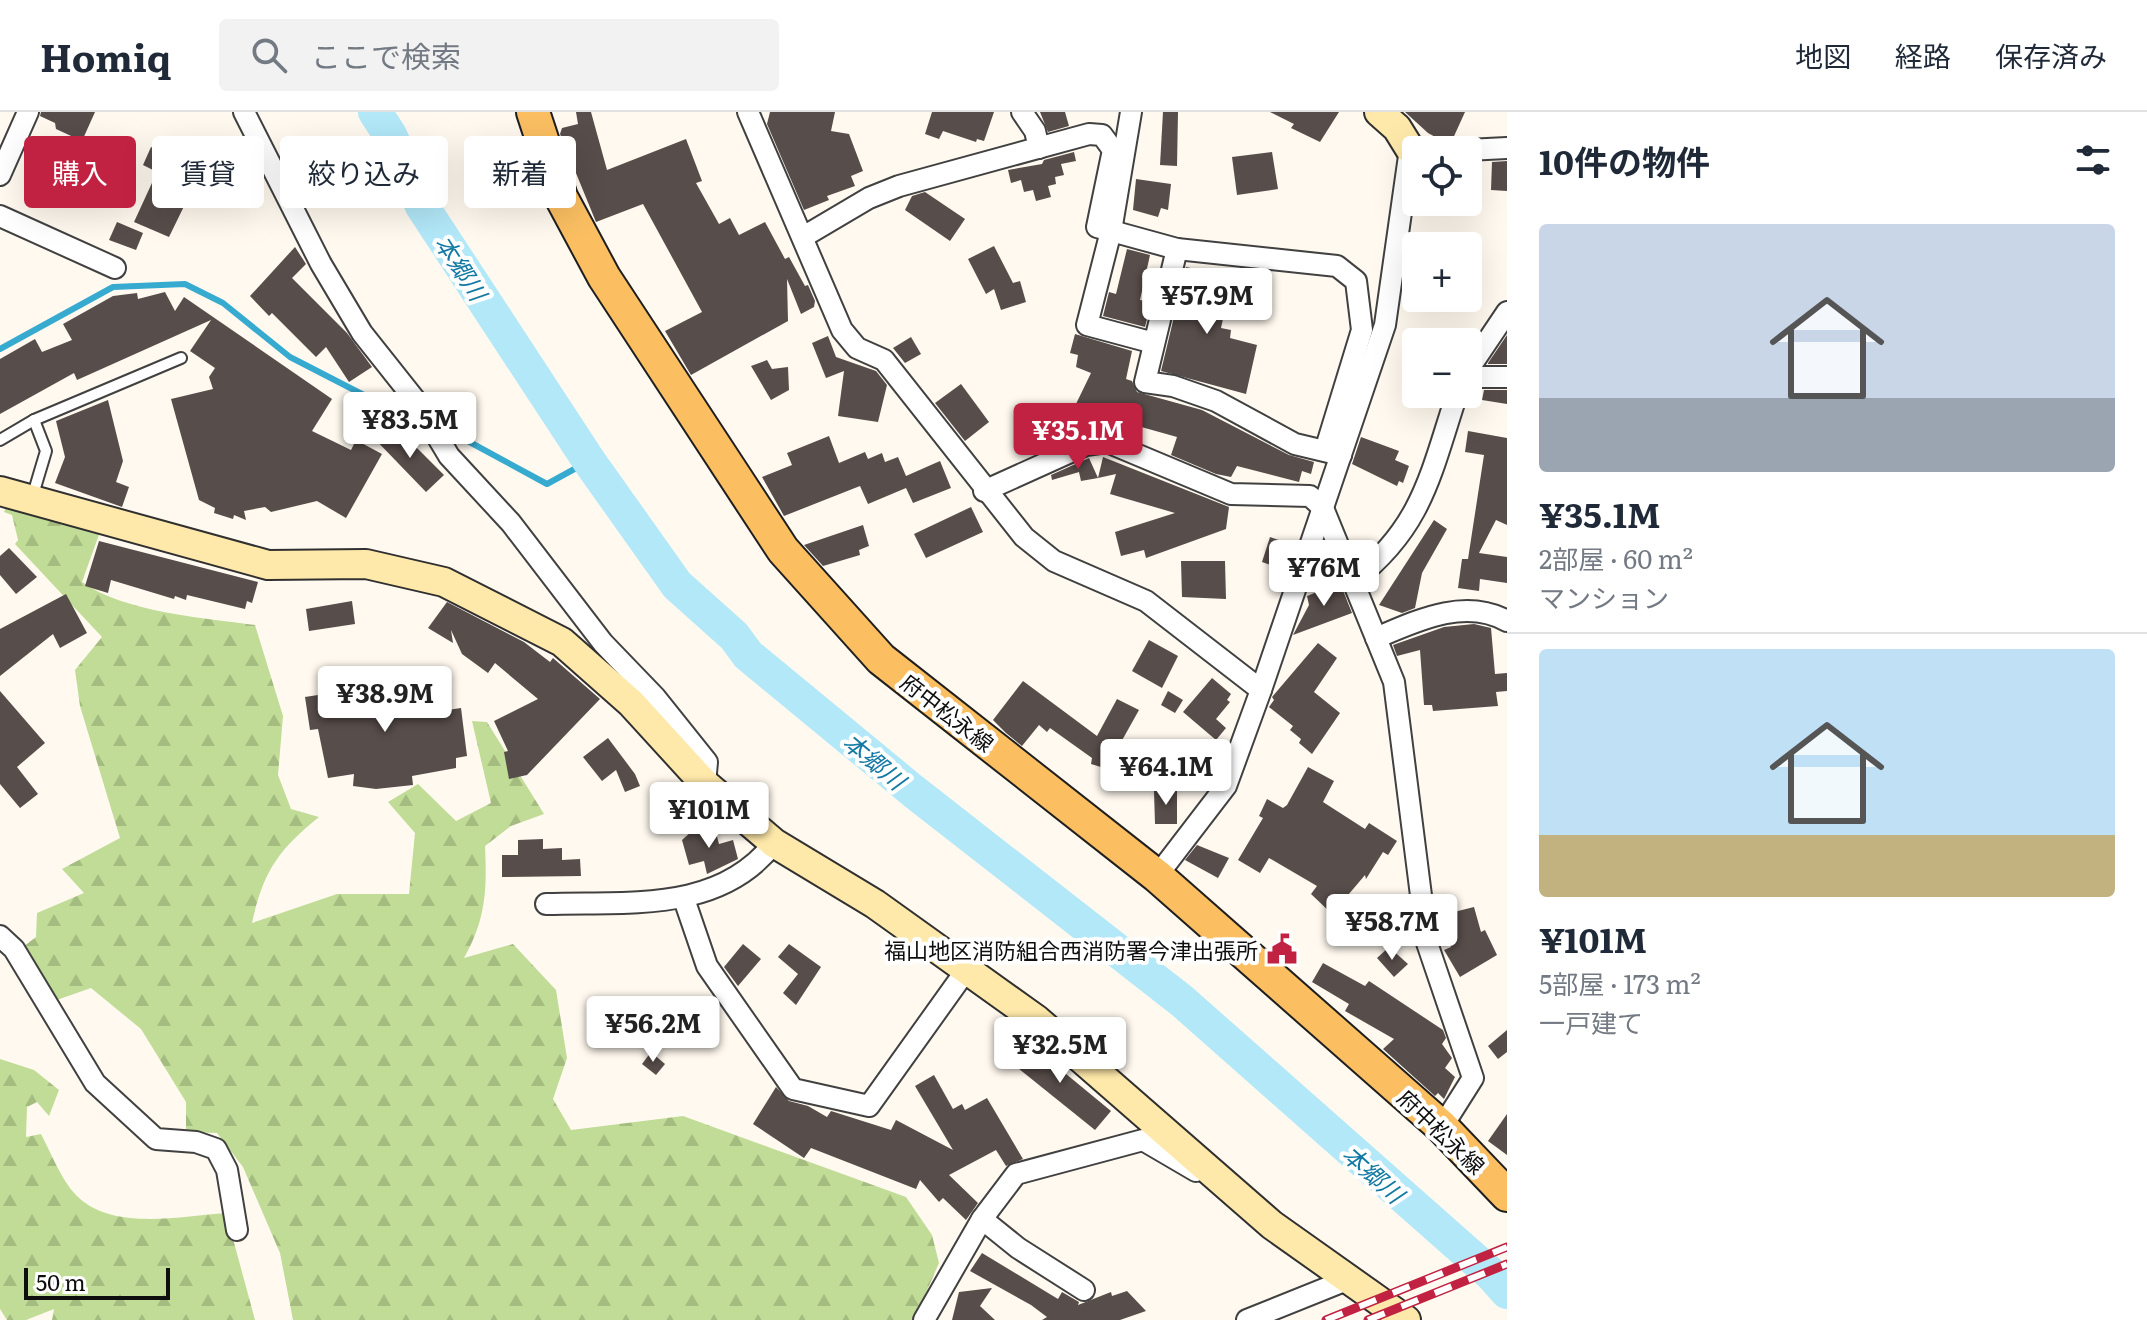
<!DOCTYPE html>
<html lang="ja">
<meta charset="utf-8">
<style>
:root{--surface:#fff;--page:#f2f2f3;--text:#1f2937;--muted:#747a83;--line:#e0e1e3;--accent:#c22242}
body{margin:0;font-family:Literata,"Noto Sans JP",serif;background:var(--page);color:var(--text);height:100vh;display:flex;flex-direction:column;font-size:30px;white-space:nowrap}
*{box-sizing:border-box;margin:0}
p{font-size:26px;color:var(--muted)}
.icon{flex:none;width:44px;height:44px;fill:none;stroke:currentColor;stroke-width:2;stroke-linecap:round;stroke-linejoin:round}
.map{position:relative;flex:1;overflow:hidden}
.sheet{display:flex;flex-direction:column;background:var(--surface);width:640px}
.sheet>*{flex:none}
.top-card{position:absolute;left:24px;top:24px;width:760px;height:72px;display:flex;gap:16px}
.buttons{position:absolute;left:1402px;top:24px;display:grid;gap:16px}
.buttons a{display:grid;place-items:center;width:80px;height:80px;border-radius:8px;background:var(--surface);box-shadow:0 8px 32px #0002;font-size:40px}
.scale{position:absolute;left:24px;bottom:20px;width:146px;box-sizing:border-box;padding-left:8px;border:4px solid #0e0e0e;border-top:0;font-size:22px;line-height:28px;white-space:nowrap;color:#0e0e0e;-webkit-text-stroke:6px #fff;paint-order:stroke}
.price{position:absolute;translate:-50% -68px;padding:0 18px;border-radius:8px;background:#fff;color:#222;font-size:26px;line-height:52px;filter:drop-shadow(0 2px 4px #0008)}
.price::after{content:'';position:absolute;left:50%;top:48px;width:24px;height:18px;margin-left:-12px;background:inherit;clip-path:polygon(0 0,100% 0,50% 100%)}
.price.current{background:var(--accent);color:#fff}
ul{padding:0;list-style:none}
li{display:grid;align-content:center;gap:16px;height:424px;padding:0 32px}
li+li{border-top:2px solid var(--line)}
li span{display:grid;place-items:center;height:248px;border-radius:8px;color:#555}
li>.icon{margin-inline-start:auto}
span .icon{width:144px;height:144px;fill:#fffc;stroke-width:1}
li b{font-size:34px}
h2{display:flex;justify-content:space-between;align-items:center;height:96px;padding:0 32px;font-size:34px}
.chip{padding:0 28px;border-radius:8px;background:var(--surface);box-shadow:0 8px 32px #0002;font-size:28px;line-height:72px}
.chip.current{background:var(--accent);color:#fff}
header{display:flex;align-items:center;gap:48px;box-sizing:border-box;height:112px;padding:0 40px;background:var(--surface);border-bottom:2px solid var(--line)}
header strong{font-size:38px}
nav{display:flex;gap:44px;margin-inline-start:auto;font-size:28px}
.search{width:560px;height:72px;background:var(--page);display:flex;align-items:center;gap:20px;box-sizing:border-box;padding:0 28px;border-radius:8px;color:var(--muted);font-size:30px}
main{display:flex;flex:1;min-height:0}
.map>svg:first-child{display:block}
.forest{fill:url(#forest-firs)}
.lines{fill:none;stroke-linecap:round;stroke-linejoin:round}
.stream{stroke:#37aad0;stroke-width:6}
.river{stroke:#b2e8f8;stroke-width:34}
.building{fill:#574d4a}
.lane-casing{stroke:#414141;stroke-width:14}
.street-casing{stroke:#414141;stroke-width:24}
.secondary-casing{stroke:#303030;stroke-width:32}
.primary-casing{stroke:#1f1f1f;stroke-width:36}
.lane{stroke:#fff;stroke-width:10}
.street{stroke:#fff;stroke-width:20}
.secondary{stroke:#ffe9aa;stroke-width:28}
.primary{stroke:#fbbf62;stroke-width:32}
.rail-casing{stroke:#c22242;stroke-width:9}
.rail{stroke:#fff;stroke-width:6;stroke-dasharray:18;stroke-linecap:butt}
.labels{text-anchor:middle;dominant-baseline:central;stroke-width:8;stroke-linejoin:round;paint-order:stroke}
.street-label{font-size:22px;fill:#0e0e0e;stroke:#fff}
.poi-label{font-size:22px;fill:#0e0e0e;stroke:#fff;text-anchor:end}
.water-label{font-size:24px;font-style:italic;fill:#147aa3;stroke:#fff}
</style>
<header>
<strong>Homiq</strong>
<div class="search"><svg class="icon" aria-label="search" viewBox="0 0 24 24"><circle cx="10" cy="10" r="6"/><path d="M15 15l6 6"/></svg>ここで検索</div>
<nav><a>地図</a><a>経路</a><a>保存済み</a></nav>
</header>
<main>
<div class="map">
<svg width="1507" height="1208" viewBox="0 0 1507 1208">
<defs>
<pattern id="forest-firs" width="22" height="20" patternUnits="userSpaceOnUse" patternTransform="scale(2)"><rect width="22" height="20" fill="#c0dc96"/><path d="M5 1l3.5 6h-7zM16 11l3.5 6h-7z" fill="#a4bc80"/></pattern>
</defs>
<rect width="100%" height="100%" fill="#fff9ef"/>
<!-- forest -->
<g class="forest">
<path d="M8,390L101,417L82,470C124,500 203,506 255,513L283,604L278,663L291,697L319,705C278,738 263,760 252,811L337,782H409L415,721L388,690L418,672L456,709L491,691L472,609L487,610L544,702L511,714L485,734C487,778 486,807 464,846L513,832L556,878L567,946L553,987L571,1018L683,1004L906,1085L932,1123L939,1151L914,1208H293L280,1141L243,1055L217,1021L186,1020V990L141,917L91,876L51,890L23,835L36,825L37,801L84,781L62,757L120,726L80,594L75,558L102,525L15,432L18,428L12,403L4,400Z"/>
<path d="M0,947L34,958L59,978L49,1004L37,990L27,995L26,1025L41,1022C51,1041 61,1067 75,1082C110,1120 180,1104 226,1101L255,1208H52L54,1197L26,1208H7L0,1197Z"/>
</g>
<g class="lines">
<!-- stream -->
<g class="stream">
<path d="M0,237L113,175L185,172L223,191L290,245L424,314"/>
<path d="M443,320L464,327L547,372L589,349"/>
</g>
<!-- river -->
<path class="river" d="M375,0L390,23L422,94L589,349L677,473L734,524L748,543L913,679L1182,889L1491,1162L1507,1180"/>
</g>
<!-- building -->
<g class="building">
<path d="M41,0H95L82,29L56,17L55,11L40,4Z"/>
<path d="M576,0H591L607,58L686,27L702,69L696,71L719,112L730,106L739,123L765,110L785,147L789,145L805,174L808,173L815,189L814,195L801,202L787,167L788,209L691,263L665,219L702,200L643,92L596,110L560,22L562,16L578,12Z"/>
<path d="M770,0H835L831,19L849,22L863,59L851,64L855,74L827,84L829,88L804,98L767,12Z"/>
<path d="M932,0H994L984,29L977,27L976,30L943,19L939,27L925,22Z"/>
<path d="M1040,0H1065L1069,14L1048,20Z"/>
<path d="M1163,0H1178L1177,54L1160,53Z"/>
<path d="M1270,0H1339L1320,30L1291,16L1294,12Z"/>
<path d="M1405,0H1465L1450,33L1428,21Z"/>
<path d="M151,35L201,57L193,86L189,84L169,125L134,110L157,60L143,53Z"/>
<path d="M1074,40L1076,49L1061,52L1064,63L1055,65L1056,72L1048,74L1051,85L1036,89L1033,78L1024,80L1021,68L1011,71L1008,58L1042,52L1044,48Z"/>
<path d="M1272,40L1278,77L1237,83L1232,45Z"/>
<path d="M1507,49V79L1491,78L1492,50Z"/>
<path d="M1136,67L1171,72L1168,98L1161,96L1158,105L1133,98Z"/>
<path d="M925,80L965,107L950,129L905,98L912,84Z"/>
<path d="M117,110L143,121L136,138L109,128Z"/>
<path d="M994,134L1013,171L1020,169L1026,190L1001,198L994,177L986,182L968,147Z"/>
<path d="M295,135L306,152L292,166L347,221L372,255L349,270L326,235L316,245L272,201L269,204L250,184Z"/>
<path d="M1127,137L1150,143L1140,188L1151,190L1145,215L1103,204L1109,180L1116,182Z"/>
<path d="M1186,155L1232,165L1221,216L1231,218L1230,226L1257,233L1246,282L1161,259Z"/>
<path d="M165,180L175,199L184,185L332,287L312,319L351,338L356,328L382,342L346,406L317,389L271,400L265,395L244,399L246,408L234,403L233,407L214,401L215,396L199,388L171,287L213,277L209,265L215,256L190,239L211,208L77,268L74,261L0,302V247L35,227L42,240L72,228L63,212L113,184L137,181L138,187Z"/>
<path d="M1075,222L1132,239L1126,267L1132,269L1137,280L1202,298L1289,343L1314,350L1311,362L1302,359L1299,370L1237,354L1231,365L1216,362L1171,343L1177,325L1120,309L1119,314L1075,294L1091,261L1076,255L1078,243L1070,241Z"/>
<path d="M1507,223V252H1488V251Z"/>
<path d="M828,224L836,245L876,259L887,273L878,310L838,304L844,259L826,266L812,231Z"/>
<path d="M911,225L921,242L905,251L893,236Z"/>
<path d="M767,248L772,257L788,255L789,278L771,288L751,254Z"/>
<path d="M961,272L989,310L965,329L935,291Z"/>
<path d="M1484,278H1507V292L1482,288Z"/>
<path d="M108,288L123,349L116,370L129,375L122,395L55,371L65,345L56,309Z"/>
<path d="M1066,293L1079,322L1033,342L1020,313Z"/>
<path d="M374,316L395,330L403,322L444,363L426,380L369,321Z"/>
<path d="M1468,319L1507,326V413L1496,408L1479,441L1507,445V471L1480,467L1479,479L1458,476L1462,447H1468L1484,343L1465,340Z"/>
<path d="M829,324L839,351L865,340L868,347L882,341L885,350L898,345L906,364L940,349L951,376L913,391L906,376L868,392L860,374L784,404L762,365L792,353L787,341Z"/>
<path d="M1361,325L1399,339L1395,348L1409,354L1403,371L1399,369L1397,374L1352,352Z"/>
<path d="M1103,345L1229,395L1226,417L1146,446L1144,438L1121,444L1115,420L1175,401L1110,382L1116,362L1098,366Z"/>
<path d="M1089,346L1098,366L1081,369L1079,360L1052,368L1051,363Z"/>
<path d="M971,395L983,420L926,446L914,422Z"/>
<path d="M1434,408L1447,417L1422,461L1415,496L1402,501L1379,493Z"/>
<path d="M863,413L869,434L859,438L860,443L823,454L804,433Z"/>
<path d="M1270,425L1296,434L1288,459L1262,450Z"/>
<path d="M99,429L258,470L252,491L247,489L245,497L187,483L186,488L175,484L174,487L111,468L108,481L85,474Z"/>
<path d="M9,436L37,465L16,482L0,463V444Z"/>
<path d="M1181,449H1225L1226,487L1182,485Z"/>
<path d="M1340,471L1352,501L1293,523L1309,493L1307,484Z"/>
<path d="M66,482L87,521L60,536L53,522L0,564V517Z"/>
<path d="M352,489L355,512L309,519L306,497Z"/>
<path d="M447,490L524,530L550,550L553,546L600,587L527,663L509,667L504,640L508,639L494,609L538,587L495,551L488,561L462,542L451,518L453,531L428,516Z"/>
<path d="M1474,512L1491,516L1495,562L1507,561V579L1496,580L1498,594L1433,599L1432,593H1424L1420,538L1397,544L1393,533L1444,515Z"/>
<path d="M1149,528L1178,544L1162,576L1132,559Z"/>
<path d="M1318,531L1337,546L1314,580L1340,601L1312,642L1299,631L1301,627L1290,618L1293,614L1269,595L1274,588L1272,585Z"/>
<path d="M1212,566L1231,582L1227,588L1230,590L1216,607L1226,616L1216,628L1183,600Z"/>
<path d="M421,567L427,601L461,596L467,644L456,646V656L412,664L413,673L376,677L353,674L354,662L328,666L318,617L310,618L305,585Z"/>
<path d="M1023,569L1097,624L1117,587L1139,598L1120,632L1131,635L1127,663L1091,652L1092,646L1050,616L1047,620L1039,613L1022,634L1006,621L993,608Z"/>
<path d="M0,579L45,631L17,655L38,682L20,696L0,672Z"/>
<path d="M1168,579L1183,588L1175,601L1161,593Z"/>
<path d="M608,626L635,662L640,674L625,680L616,658L602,669L583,645Z"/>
<path d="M1163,630L1216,662L1205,679L1152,647Z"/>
<path d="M1308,655L1334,669L1323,690L1365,717L1369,711L1397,729L1388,743L1383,740L1366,767L1365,763L1332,802L1311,782L1317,774L1269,746L1260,761L1238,748L1263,706L1259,704L1267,687L1283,696L1287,693Z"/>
<path d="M1154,679H1177V712H1155Z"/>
<path d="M710,715L715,717L719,732L733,728L738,747L707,762L704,749L689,753L682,728L692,719Z"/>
<path d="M543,727V737L562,736V748L580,747L581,764L502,765V743H518V728Z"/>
<path d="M1197,733L1229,746L1218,766L1185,748Z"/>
<path d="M1474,795L1481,820L1485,818L1497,843L1460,865L1444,838L1451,835L1442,803Z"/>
<path d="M743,832L761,847L738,874L724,855Z"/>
<path d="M789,832L821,855L796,893L783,881L798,862L778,845Z"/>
<path d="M1389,835L1408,852L1394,865L1377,846Z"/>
<path d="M1323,851L1365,874L1369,869L1443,918L1446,926L1442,932L1452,946L1445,956L1455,965L1444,987L1438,981L1435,984L1383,937L1394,927L1345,899L1349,892L1312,870Z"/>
<path d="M1507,918V940L1498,947L1488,934Z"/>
<path d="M1026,929L1111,999L1095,1018L1009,949Z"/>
<path d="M651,940L665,952L656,963L642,952Z"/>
<path d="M934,963L953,997L962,992L965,998L987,986L1023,1047L1006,1054L996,1038L949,1063L978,1091L966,1108L943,1086L939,1090L920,1068L916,1077L811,1036L804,1046L753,1012L776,975L789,989L808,994L827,1005L831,999L891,1018L896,1008L953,1038L915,974Z"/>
<path d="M1507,1002V1043L1488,1029Z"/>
<path d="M982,1141L1058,1187L1062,1180L1079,1190L1078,1193L1111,1180L1112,1184L1127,1179L1146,1199L1120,1208H1042L1047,1205L1031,1193L970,1159Z"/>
<path d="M992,1176L980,1194L995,1208H952L959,1180Z"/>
</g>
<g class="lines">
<!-- lane casing -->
<g class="lane-casing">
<g id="lane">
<path d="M0,328L34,308L181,246"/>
<path d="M32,386L46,339L34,308"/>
</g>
</g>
<!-- street casing -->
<g class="street-casing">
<g id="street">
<path d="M244,0L321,152L362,221L416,289L449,344L511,411L603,531L655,585L707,650L705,672"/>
<path d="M748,0L842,218L857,236L884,248L1024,425L1054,449L1146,489L1261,578"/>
<path d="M1022,0L1035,19L1039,36"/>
<path d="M1131,0L1111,119L1087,213L1154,231"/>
<path d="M1467,38L1507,36"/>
<path d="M0,63L28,0"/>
<path d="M0,104L115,156"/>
<path d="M803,125L869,86L899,74L1089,22L1102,23L1113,38L1097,115L1177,137L1337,154L1356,169L1362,218L1328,329L1341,343"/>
<path d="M1177,137L1145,270L1173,274L1216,289L1295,332L1341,343"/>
<path d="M1468,258L1507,200"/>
<path d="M1468,265H1507"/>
<path d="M984,379L1086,333L1107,330L1231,382L1310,384L1323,396L1394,570L1427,831L1473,966L1442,1015"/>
<path d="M1354,468C1423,415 1431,360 1457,282"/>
<path d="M1376,526C1416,509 1465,485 1507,509"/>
<path d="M1157,764L1226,674L1261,578L1385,213L1410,37L1419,38"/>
<path d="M684,787L707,854L793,977L869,994L967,857"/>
<path d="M546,792C627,789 719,802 774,731"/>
<path d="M0,824L14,837L95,971L156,1027L196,1030L216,1037L227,1058L237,1118"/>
<path d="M982,1107L1018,1136L1084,1178"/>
<path d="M924,1208L982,1107L1016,1062L1143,1028L1196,1059"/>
<path d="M1247,1208L1349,1167"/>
</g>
</g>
<!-- secondary casing -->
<g class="secondary-casing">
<g id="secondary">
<path d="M1379,0L1397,16L1410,37"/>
<path d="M0,379L268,453L366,452L444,470L562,530L631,591L705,672L774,731L875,792L1037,908L1272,1113L1406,1208"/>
</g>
</g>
<!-- primary casing -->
<g class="primary-casing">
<path id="primary" d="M533,0L561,85L604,165L783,438L881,547L1157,764L1442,1015L1507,1083"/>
</g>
<!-- lane -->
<use href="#lane" class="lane"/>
<!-- street -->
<use href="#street" class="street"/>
<!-- secondary -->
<use href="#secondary" class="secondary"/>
<!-- primary -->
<use href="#primary" class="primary"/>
<!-- rail casing -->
<g class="rail-casing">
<g id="rail">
<path d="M1326,1208L1507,1135"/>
<path d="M1368,1208L1507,1152"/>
</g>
</g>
<!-- rail -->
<use href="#rail" class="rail"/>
</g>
<!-- icons -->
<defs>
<g id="civic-bare" transform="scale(2.4)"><path d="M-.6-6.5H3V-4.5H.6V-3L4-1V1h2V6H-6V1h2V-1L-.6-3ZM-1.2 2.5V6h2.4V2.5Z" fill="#c22242" stroke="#fff" stroke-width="2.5" paint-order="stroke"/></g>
</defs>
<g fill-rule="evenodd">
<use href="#civic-bare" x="1282" y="837"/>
</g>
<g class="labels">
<!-- street labels -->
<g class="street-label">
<text transform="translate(948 600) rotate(38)">府中松永線</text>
<text transform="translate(1442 1019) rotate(44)">府中松永線</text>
</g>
<!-- poi labels -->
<g class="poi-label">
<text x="1258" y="837">福山地区消防組合西消防署今津出張所</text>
</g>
<!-- water labels -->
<g class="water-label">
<text transform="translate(462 155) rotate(57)">本郷川</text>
<text transform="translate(875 648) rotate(40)">本郷川</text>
<text transform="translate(1374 1061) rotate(42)">本郷川</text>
</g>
</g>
</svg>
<div class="buttons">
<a><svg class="icon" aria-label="locate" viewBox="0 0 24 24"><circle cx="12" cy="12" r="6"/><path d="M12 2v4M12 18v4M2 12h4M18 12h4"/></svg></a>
<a>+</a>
<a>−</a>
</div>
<div class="scale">50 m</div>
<b class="price" style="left:1207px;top:224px">¥57.9M</b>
<b class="price" style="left:410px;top:348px">¥83.5M</b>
<b class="price current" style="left:1078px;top:359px">¥35.1M</b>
<b class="price" style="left:1324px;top:496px">¥76M</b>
<b class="price" style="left:385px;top:622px">¥38.9M</b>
<b class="price" style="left:1166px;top:695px">¥64.1M</b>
<b class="price" style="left:709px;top:738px">¥101M</b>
<b class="price" style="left:1392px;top:850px">¥58.7M</b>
<b class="price" style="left:653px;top:952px">¥56.2M</b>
<b class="price" style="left:1060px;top:973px">¥32.5M</b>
<div class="top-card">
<a class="chip current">購入</a>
<a class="chip">賃貸</a>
<a class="chip">絞り込み</a>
<a class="chip">新着</a>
</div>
</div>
<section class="sheet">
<h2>10件の物件<svg class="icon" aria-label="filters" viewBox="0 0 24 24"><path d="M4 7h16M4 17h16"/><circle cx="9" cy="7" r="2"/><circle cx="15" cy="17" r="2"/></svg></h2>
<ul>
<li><span style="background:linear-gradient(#c9d6e8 70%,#9aa5b1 0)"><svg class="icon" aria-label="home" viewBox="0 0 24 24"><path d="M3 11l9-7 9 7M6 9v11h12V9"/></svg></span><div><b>¥35.1M</b><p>2部屋 · 60 m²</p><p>マンション</p></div></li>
<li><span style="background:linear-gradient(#bfe0f5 75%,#c2b280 0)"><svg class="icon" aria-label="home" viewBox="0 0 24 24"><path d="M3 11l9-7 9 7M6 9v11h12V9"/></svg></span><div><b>¥101M</b><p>5部屋 · 173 m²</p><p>一戸建て</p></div></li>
</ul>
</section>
</main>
